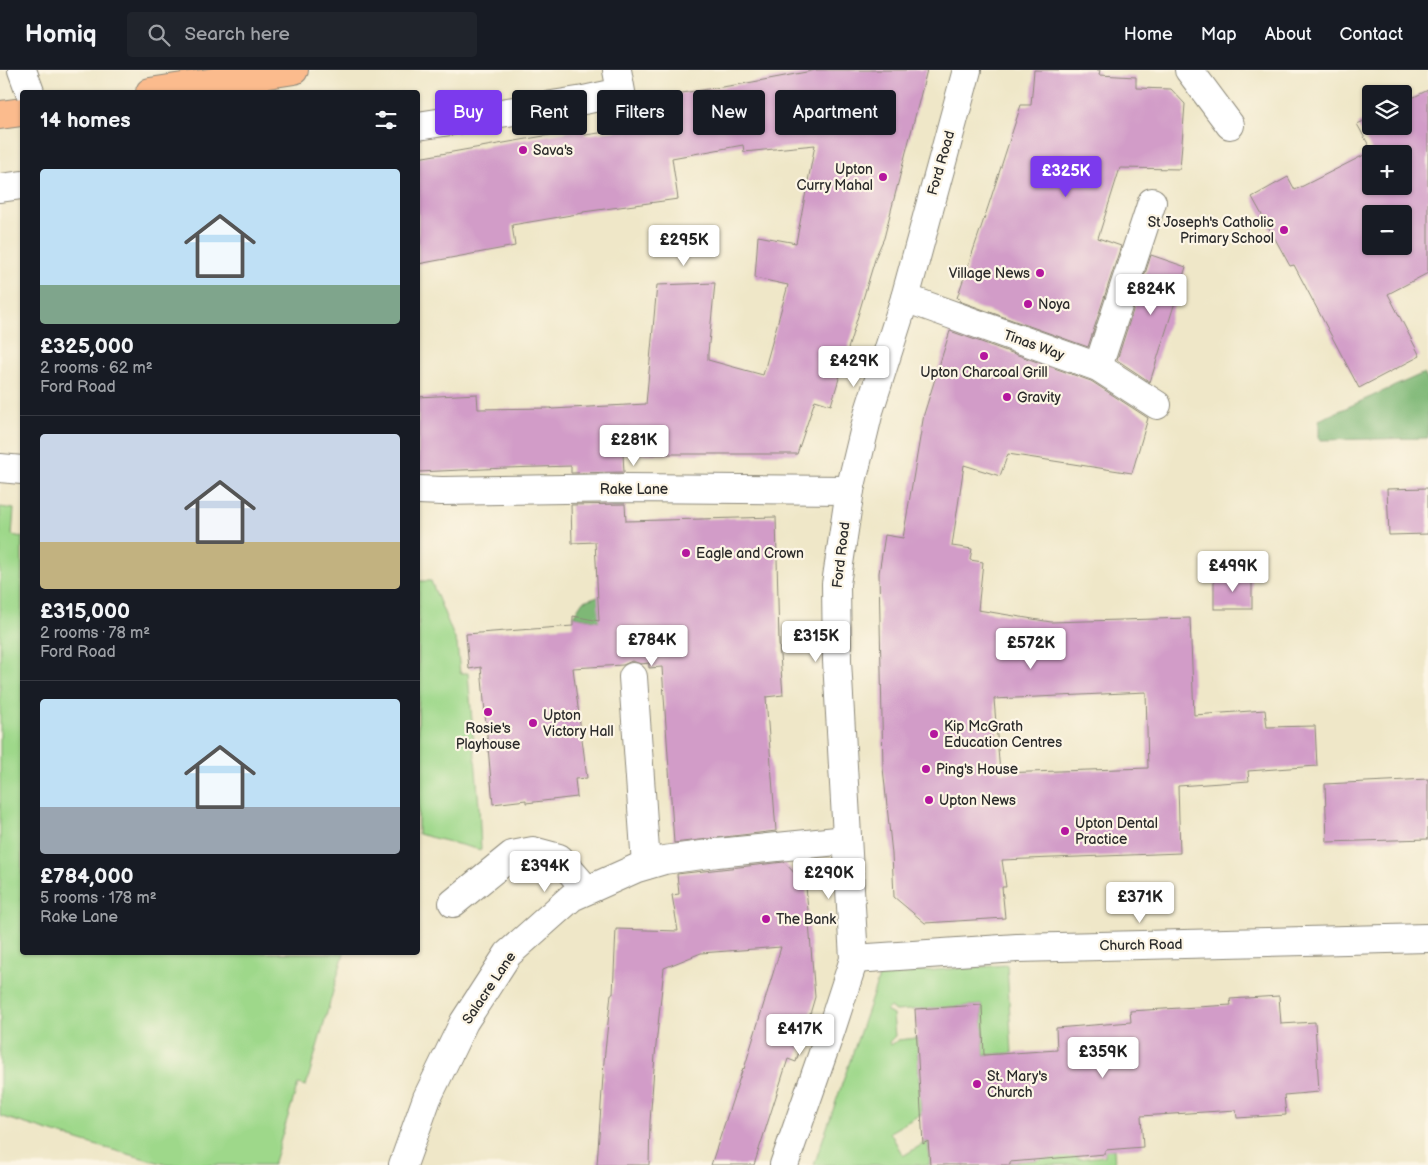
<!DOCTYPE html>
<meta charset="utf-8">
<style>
:root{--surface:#171b24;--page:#20242c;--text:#f1f3f6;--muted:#9ea1a6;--line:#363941;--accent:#7c3aed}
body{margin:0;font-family:"Balsamiq Sans",sans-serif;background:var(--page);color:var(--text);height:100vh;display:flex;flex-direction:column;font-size:19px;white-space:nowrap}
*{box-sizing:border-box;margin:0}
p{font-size:16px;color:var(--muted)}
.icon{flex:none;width:28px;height:28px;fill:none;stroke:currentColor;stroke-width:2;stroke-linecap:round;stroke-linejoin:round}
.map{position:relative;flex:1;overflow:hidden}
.drawer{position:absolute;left:20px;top:20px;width:400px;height:865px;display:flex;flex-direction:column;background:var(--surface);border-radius:5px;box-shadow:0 1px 4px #0004}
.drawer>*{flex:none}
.top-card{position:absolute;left:435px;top:20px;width:475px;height:45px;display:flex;gap:10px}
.tools{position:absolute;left:1362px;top:15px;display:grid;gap:10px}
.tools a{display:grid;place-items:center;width:50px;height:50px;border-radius:5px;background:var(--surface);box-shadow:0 1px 4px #0004;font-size:25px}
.price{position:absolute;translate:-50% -42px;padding:0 11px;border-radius:5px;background:#fff;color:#222;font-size:16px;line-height:32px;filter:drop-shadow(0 1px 2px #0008)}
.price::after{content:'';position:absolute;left:50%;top:30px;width:15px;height:11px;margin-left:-8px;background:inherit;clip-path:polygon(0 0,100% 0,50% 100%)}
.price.selected{background:var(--accent);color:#fff}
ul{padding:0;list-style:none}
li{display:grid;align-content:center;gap:10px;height:265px;padding:0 20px}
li+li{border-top:1px solid var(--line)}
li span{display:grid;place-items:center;height:155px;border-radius:5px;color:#555}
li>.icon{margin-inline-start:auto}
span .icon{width:90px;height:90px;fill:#fffc;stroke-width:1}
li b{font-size:21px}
h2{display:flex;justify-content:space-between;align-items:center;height:60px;padding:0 20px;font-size:21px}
.chip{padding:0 18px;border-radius:5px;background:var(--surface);box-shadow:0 1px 4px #0004;font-size:18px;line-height:45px}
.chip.selected{background:var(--accent);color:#fff}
header{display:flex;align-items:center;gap:30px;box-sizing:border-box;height:70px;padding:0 25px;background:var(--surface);border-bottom:1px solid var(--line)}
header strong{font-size:24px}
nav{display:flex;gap:28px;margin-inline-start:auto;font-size:18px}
.search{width:350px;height:45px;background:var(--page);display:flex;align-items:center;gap:12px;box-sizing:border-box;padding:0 18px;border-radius:5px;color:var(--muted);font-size:19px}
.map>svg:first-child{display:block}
.green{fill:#9ed88a;stroke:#64825a}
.forest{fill:#7eb876;stroke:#547250}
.building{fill:#d29cc8;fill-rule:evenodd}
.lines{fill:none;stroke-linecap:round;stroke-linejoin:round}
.minor-casing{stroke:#8d897a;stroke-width:30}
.major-casing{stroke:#8d897a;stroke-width:30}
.minor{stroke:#fff;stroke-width:28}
.major{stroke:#fbbb8d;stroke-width:28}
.poi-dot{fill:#b5179e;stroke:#fcf5e5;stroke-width:2}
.labels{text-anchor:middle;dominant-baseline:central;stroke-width:4.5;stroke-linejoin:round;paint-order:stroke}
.poi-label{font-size:14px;fill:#2b2b2b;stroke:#fcf5e5;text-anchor:start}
.street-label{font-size:14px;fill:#2b2b2b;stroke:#fcf5e5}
</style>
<header>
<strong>Homiq</strong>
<div class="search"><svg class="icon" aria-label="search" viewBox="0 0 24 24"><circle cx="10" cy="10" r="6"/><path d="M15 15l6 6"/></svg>Search here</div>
<nav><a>Home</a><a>Map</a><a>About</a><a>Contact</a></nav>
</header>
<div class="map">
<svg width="1428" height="1095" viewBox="0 0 1428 1095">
<rect width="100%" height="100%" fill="#fcf5e5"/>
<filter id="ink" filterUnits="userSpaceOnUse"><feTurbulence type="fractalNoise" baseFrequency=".02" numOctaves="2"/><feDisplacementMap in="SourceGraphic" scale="10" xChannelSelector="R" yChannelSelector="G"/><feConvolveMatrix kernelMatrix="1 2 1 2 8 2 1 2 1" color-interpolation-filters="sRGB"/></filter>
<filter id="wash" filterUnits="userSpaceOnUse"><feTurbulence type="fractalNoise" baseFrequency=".0096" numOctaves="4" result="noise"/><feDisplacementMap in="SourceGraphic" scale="20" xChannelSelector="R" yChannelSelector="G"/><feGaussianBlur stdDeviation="1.12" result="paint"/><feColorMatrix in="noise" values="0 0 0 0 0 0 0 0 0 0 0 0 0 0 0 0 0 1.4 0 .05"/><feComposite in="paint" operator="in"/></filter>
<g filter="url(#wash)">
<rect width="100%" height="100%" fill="#efe7c8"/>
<!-- green -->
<g class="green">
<path d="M0,437L14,439L12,465L22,467V882L344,883L306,1016L298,1014L273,1095H168L91,1074L0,1046Z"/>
<path d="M418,511H431L457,574L460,603H468L479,736L481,780L418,764Z"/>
<path d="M1007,895L1012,983L984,985L982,935L895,941L890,937L886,941L893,945L895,966L889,972L891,975L898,970L917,968L921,1044L890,1062L903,1086L928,1071L930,1095H814L880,904Z"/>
<path d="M1036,1053L1077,1081L1078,1089L1105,1086V1079H1114L1115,1095H1010V1092L1038,1090Z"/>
</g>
<!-- forest -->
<g class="forest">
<path d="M1424,303L1428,312V368L1319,370V350Z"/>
<path d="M619,519L637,558L573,546L583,531Z"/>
</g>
<g id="blocks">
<!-- building -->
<g class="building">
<path d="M817,0H927L884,168L876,186L831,335L815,330L797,384H623L624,402L571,403V396L506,398L418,402V327L477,324L478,339L551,338L552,339L646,334L657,215L715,213L708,283V290L763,305L788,215L755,208L758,166L796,173L815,75L744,82L743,75L672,88L678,129L583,142V143L512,155L515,176L418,194V88L584,59L585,65L679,52L675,24L742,14Z"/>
<path d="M1034,0H1100L1099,5L1136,7V18L1171,19L1185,34L1180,99L1120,98L1098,168L1121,176L1088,277L959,231L960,229L957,228L988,137L1021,35H1031Z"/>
<path d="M1428,20V203L1388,224L1420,286L1359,318L1294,195L1290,196L1252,127L1288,107L1295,120L1372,81L1357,54L1371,48V56H1404V32ZM1371,84H1404V116H1371ZM1371,144H1404V176H1371Z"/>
<path d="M1151,185L1186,197L1150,312L1117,290Z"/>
<path d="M950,261L1091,311L1148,348L1132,403L1008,384L1000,406L964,395L952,476L972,479L970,490L983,492L978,540L1051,552L1190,548L1194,645L1265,640L1267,657L1315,656L1317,696L1248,701L1249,711L1178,716L1180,783L1002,790L1006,817H1002L1005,848L925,853L894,827L892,784L883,698L879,503L885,465L903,468L924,344ZM1146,622L1148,698L1000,703L994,629Z"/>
<path d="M1428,418V464L1389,465L1387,419Z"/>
<path d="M625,434L626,451L776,447L779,572L783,625L766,627L776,761L674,773L662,597L649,598V593L641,594L632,591L623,595L573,598L587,708L575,709L577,727L526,733V730L493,734L481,597L469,599L466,564L573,556V546L599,551L595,472L572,473L571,435Z"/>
<rect x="1214" y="507" width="38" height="32"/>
<path d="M1428,709V769L1327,772L1325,714Z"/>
<path d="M784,792L801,810L803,804H805L815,927L796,992L788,989L754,1095H711L743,998L744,999L781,877L701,883L664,898L655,985L650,1052L649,1095H597L604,991L611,924H613L616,859L678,861L672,825L679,824L677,804Z"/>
<path d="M1279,926L1281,954L1315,952L1319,1022L1284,1025L1286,1045L1237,1048L1236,1040L1141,1046L1143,1077L1105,1080V1084L1010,1092V1095H930L928,1071L923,1074L915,939L982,935L984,985L1057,980L1056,958L1131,952L1130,941L1231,935L1230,929Z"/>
</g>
</g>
</g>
<g filter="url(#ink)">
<use href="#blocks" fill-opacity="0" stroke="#8d897a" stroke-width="1"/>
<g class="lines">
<!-- minor casing -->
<g class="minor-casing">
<g id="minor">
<path d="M22,0L30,22"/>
<path d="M1189,0L1230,55"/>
<path d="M418,56L584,30L621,22L617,0"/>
<path d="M0,118L22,115"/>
<path d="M905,228L1098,297L1157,335"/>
<path d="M1098,297L1152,132"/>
<path d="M0,398L22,400"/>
<path d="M418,420L442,421L627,418L850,420"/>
<path d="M633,607L646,795"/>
<path d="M453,833L512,785L533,781L559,788L587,820"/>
<path d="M854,889L1017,878L1428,868"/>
<path d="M403,1095L427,1028L464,952L508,884L572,827L637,798L664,790L717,783L847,770"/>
<path d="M784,1095L831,960L854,889L837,591L836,514L850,420L869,341L905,228L967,0"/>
</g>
</g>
<!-- major casing -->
<g class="major-casing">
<g id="major">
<path d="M150,22L294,0"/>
<path d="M0,45L22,42"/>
</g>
</g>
<!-- minor -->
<use href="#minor" class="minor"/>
<!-- major -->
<use href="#major" class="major"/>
</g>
</g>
<!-- markers -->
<g class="poi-dot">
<circle cx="523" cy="80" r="5"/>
<circle cx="883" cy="107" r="5"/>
<circle cx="1284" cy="160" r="5"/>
<circle cx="1040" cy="203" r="5"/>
<circle cx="1028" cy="234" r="5"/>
<circle cx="984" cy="286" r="5"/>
<circle cx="1007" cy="327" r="5"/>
<circle cx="686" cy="483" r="5"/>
<circle cx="488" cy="642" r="5"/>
<circle cx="533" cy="653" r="5"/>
<circle cx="934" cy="664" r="5"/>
<circle cx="926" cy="699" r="5"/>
<circle cx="929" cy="730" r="5"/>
<circle cx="1065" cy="761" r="5"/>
<circle cx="766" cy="849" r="5"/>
<circle cx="977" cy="1014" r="5"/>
</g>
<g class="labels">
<!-- poi labels -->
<g class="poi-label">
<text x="533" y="80">Sava's</text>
<text x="873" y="99" text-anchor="end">Upton<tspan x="873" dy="16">Curry Mahal</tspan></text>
<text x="1274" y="152" text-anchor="end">St Joseph's Catholic<tspan x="1274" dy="16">Primary School</tspan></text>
<text x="1030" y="203" text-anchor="end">Village News</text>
<text x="1038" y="234">Noya</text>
<text x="984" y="302" text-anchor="middle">Upton Charcoal Grill</text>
<text x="1017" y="327">Gravity</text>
<text x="696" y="483">Eagle and Crown</text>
<text x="543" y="645">Upton<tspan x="543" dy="16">Victory Hall</tspan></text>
<text x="944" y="656">Kip McGrath<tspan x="944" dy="16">Education Centres</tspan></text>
<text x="488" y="658" text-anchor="middle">Rosie's<tspan x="488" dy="16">Playhouse</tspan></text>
<text x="936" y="699">Ping's House</text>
<text x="939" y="730">Upton News</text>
<text x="1075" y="753">Upton Dental<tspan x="1075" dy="16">Practice</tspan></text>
<text x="776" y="849">The Bank</text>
<text x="987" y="1006">St. Mary's<tspan x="987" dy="16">Church</tspan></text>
</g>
<!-- street labels -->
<g class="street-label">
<text transform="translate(941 93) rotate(-74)">Ford Road</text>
<text transform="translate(1034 275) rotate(20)">Tinas Way</text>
<text x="634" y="419">Rake Lane</text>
<text transform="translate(841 485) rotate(-83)">Ford Road</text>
<text transform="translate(1141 875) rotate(-1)">Church Road</text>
<text transform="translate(489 918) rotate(-56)">Salacre Lane</text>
</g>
</g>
</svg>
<div class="tools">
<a><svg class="icon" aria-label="layers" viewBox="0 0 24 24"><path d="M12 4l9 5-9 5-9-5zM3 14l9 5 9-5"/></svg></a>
<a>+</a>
<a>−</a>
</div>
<b class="price selected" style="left:1066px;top:128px">£325K</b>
<b class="price" style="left:684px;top:197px">£295K</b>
<b class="price" style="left:1151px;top:246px">£824K</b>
<b class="price" style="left:854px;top:318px">£429K</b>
<b class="price" style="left:634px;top:397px">£281K</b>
<b class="price" style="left:1233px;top:523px">£499K</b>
<b class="price" style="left:816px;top:593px">£315K</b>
<b class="price" style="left:652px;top:597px">£784K</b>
<b class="price" style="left:1031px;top:600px">£572K</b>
<b class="price" style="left:545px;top:823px">£394K</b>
<b class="price" style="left:829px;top:830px">£290K</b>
<b class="price" style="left:1140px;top:854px">£371K</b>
<b class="price" style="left:800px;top:986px">£417K</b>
<b class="price" style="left:1103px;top:1009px">£359K</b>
<div class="top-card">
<a class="chip selected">Buy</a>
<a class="chip">Rent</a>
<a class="chip">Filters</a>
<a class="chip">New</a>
<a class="chip">Apartment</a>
</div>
<section class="drawer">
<h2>14 homes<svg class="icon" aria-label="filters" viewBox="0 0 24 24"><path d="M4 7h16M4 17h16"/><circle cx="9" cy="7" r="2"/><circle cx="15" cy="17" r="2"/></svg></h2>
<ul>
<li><span style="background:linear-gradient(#bfe0f5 75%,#7fa58c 0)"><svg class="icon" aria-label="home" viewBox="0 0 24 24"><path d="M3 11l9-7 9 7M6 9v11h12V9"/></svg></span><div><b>£325,000</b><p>2 rooms · 62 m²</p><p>Ford Road</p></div></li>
<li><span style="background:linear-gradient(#c9d6e8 70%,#c2b280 0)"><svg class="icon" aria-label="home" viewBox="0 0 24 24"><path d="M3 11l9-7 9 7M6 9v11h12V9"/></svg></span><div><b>£315,000</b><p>2 rooms · 78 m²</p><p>Ford Road</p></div></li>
<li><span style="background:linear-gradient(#bfe0f5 70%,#9aa5b1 0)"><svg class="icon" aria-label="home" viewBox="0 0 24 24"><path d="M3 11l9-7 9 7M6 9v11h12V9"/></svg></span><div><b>£784,000</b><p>5 rooms · 178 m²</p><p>Rake Lane</p></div></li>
</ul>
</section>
</div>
